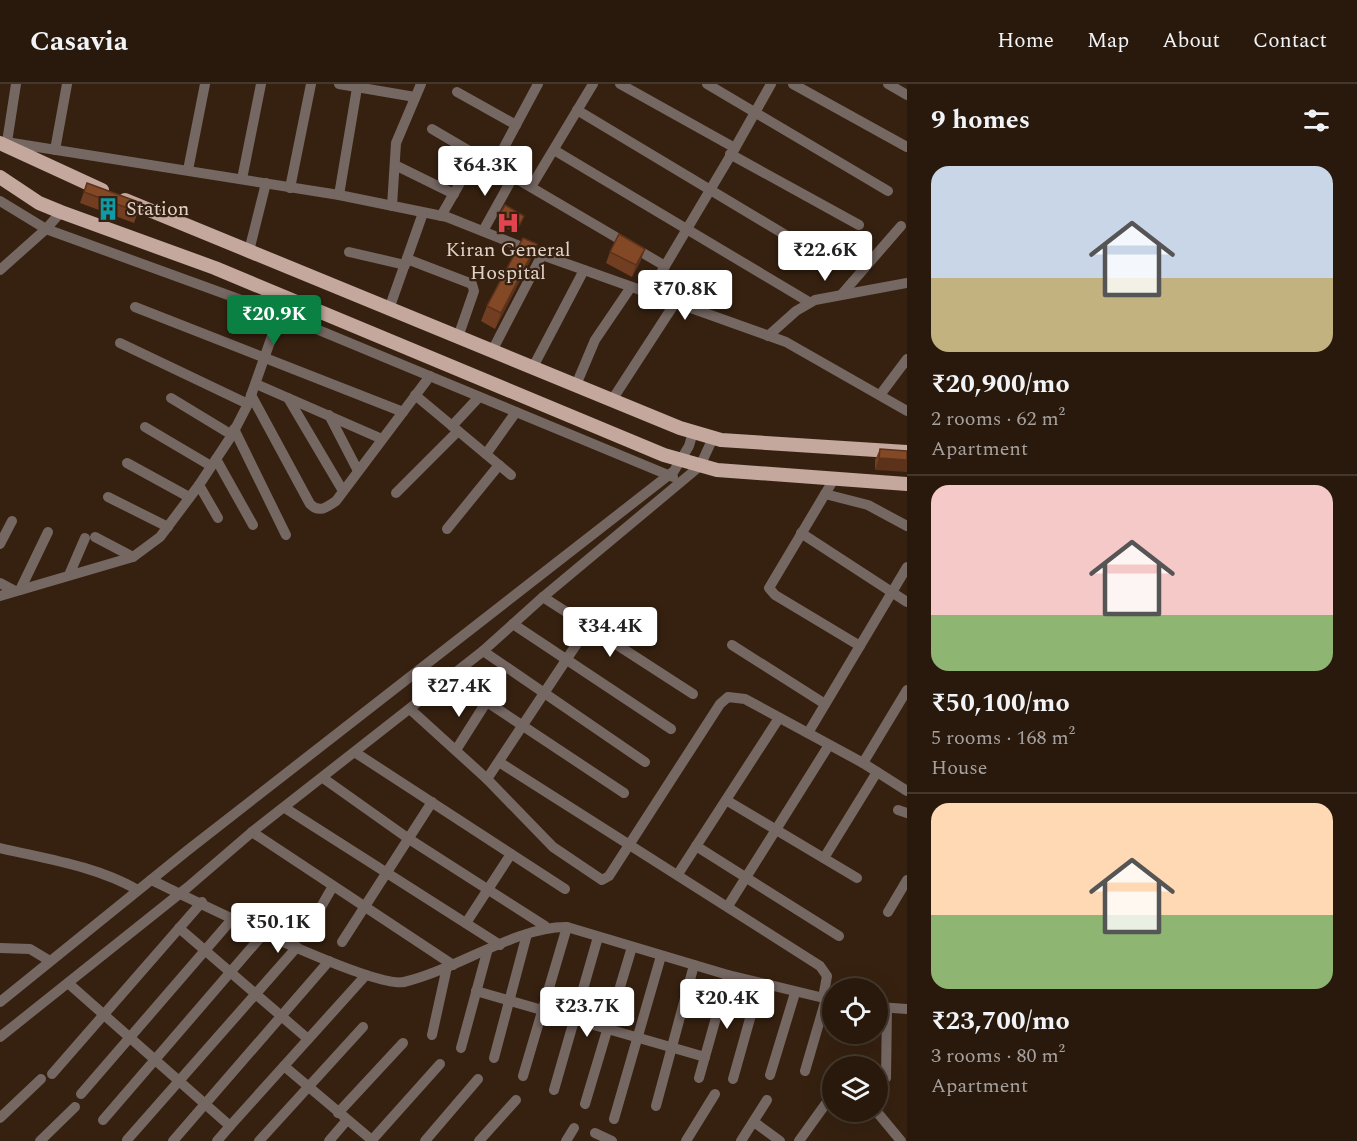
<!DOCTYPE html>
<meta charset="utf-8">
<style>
:root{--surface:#28190c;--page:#302215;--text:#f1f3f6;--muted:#a5a09d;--line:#44382d;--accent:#0b8043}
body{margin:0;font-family:Spectral,serif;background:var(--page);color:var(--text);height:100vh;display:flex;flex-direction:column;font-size:22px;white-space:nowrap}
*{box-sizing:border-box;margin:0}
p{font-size:20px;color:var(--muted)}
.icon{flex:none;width:33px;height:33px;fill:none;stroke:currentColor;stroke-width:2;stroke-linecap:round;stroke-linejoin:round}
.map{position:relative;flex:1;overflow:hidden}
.details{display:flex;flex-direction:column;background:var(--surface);width:450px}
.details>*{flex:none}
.tools{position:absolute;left:822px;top:894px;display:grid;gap:12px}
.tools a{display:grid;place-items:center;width:66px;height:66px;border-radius:50%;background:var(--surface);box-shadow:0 6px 24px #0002,0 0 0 2px var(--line);font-size:30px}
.price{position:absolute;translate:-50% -51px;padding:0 14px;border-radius:6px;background:#fff;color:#222;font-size:20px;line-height:39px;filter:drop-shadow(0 2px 3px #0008)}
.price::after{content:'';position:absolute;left:50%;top:36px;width:18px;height:14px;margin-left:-9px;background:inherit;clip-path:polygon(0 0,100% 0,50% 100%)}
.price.selected{background:var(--accent);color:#fff}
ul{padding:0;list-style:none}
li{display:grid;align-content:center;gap:12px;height:318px;padding:0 24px}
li+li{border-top:2px solid var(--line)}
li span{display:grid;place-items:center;height:186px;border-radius:18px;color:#555}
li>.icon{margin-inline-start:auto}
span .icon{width:108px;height:108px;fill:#fffc;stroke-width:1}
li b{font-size:26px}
h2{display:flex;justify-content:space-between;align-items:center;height:72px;padding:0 24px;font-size:26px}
header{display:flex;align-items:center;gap:36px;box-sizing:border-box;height:84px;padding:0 30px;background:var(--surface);border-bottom:2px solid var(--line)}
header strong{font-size:28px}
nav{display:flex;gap:33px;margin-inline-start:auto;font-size:21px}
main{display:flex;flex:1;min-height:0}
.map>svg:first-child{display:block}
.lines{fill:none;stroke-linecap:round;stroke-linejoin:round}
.minor{stroke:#756762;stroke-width:10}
.major{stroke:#c4a79d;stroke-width:14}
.wall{fill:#713e21}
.shaded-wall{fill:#5c321b}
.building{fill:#834826;stroke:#5c321b;stroke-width:1.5}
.labels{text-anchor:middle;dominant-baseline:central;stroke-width:4.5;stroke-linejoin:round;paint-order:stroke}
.poi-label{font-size:20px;fill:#e1d2c7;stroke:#362110;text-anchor:start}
</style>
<header>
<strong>Casavia</strong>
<nav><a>Home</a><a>Map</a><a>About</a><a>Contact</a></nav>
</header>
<main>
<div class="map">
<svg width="907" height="1057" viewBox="0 0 907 1057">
<rect width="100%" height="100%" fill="#362110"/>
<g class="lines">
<!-- minor -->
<g class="minor">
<path d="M339,0L415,13"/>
<path d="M620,0L735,64L771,0"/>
<path d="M707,0L888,107"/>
<path d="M793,0L907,63"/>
<path d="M888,0L907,11"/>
<path d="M457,8L516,41"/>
<path d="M577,26L834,180"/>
<path d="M432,45L665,182"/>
<path d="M6,58L339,111L447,133L542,171L649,209"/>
<path d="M7,58L16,0"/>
<path d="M735,64L649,209L786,258L907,327"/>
<path d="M55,66L67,0"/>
<path d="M554,66L809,218"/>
<path d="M730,70L859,141"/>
<path d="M395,81L454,110"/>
<path d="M494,82L538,0"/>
<path d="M188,86L205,0"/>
<path d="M242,95L261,0"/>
<path d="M531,103L593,0"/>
<path d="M290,104L311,0"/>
<path d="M339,111L357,4"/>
<path d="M0,117L46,145L280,230L673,393"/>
<path d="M392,122L396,59L421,0"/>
<path d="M441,132L476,71"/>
<path d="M483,147L513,93"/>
<path d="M249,167L266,99"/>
<path d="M349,168L405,181"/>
<path d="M407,175L472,200L474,207L458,253"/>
<path d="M0,186L46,145L61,128"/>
<path d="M842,210L901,142"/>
<path d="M135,223L403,328"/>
<path d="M389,225L423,129"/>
<path d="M768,252L796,227L815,216L907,199"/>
<path d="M120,259L248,320"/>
<path d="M492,267L542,171"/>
<path d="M533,283L584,186"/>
<path d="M256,300L382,355"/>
<path d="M576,301L595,256L631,203"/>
<path d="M251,311L310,420C319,429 326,424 336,417L430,292"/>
<path d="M415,311L511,391"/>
<path d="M880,311L907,275"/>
<path d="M171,314L232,351"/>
<path d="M288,314L343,407"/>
<path d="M612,316L675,219"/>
<path d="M329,331L358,387"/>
<path d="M452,342L479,313"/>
<path d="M145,343L211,382"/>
<path d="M234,345L286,451"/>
<path d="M486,370L516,328"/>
<path d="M216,375L253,441"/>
<path d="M127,379L189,413"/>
<path d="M834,395L769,504L775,511L860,562"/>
<path d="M199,401L218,434"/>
<path d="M396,409L458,347"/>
<path d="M825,410L868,421L907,442"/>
<path d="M108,413L168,443"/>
<path d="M447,445L499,381"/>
<path d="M801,449L907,518"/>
<path d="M95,453L133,473"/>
<path d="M0,460L12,437"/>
<path d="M69,491L85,454"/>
<path d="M0,499L15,507"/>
<path d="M20,506L48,448"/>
<path d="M0,512L133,473L160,453L199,401L232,351L248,320L285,215"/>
<path d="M543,513L693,610"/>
<path d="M513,540L671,645"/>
<path d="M732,561L825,620"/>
<path d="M483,567L645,678"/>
<path d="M448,592L624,709"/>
<path d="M411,626L487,695L553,763L602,796L609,792L720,620L728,613L745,615L863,679L907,707"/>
<path d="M808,649L907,483"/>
<path d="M456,666L487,617"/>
<path d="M356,669L565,805"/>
<path d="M499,678L820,882L827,892L823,914"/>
<path d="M863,679L907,606"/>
<path d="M323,694L409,755L545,842"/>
<path d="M487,695L588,543"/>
<path d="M726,716L857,794"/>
<path d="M285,724L500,861"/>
<path d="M898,726L907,729"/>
<path d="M252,748L453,881"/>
<path d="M696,762L839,852"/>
<path d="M0,764C47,775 96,782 138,806"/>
<path d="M824,774L877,688"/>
<path d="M678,790L779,634"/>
<path d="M151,796C192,815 371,905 404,898C456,886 517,842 567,843L728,891L832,916"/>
<path d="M728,822L829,661"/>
<path d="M888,828L907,796"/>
<path d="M466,839L511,770"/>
<path d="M310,842L333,802"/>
<path d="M179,844L308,955"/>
<path d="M342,858L432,718"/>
<path d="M0,864L30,865L50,877"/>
<path d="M366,891L284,982L373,1057"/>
<path d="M68,899L230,1042L284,982"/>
<path d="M476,907L705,973"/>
<path d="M0,918L188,766L674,387L689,362L693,348"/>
<path d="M878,923L907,925"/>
<path d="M432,951L447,883"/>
<path d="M0,953L188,803L252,748L483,567L543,513L700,382L713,354"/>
<path d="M461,964L487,868"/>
<path d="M494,974L527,850"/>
<path d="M805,987L826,915"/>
<path d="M52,990L202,818"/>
<path d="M770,991L795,909"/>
<path d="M523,992L567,843"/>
<path d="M699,994L728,891"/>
<path d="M886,994L887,924"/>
<path d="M733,995L760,899"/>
<path d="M554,1006L598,853"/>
<path d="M81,1010L233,834"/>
<path d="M585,1020L632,863"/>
<path d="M656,1022L694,881"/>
<path d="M877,1028L901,1057"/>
<path d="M338,1029L403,959"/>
<path d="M0,1034L41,995"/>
<path d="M614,1035L661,872"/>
<path d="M103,1036L265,848"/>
<path d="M754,1038L780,1057"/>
<path d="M595,1049L612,1057"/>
<path d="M127,1056L297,863"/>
<path d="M372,1056L440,980"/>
<path d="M40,1057L75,1023"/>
<path d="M173,1057L329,877"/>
<path d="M217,1057L230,1042"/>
<path d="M259,1057L363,943"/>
<path d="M329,1057L347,1036"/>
<path d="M425,1057L478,995"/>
<path d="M479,1057L516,1016"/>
<path d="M566,1057L574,1044"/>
<path d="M686,1057L715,1010"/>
<path d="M741,1057L767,1016"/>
<path d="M799,1057L832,1011"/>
</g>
<!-- major -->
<g class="major">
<path d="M0,59L102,106"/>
<path d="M0,93L39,119L61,128L215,184L664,371L717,386L907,400"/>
<path d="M125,116L680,344L721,356L907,368"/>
</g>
</g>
<!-- wall -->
<g class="wall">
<path d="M87,99L141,119L134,139L80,119Z"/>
<path d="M499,131L524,132L516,149L497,139Z"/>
<path d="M537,160L531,175L495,245L481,237L487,222Z"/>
<path d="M610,168L641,176L632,193L606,179Z"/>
<path d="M880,365L907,367L875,386V376Z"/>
</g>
<!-- shaded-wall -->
<g class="shaded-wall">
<path d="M537,160L531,175L495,245L501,229Z"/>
<path d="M645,165L641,176L632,193L636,181Z"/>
<path d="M879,374L907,376V388L875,386Z"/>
</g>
<!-- building -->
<g class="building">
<path d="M87,99L141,119L138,128L84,108Z"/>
<path d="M505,121L524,132L519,142L499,131Z"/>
<path d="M619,150L645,165L636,181L610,168Z"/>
<path d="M523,154L537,160L501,229L487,222Z"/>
<path d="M880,365L907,367V376L879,374Z"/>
</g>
<!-- icons -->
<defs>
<g id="building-bare" transform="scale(1.8)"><path d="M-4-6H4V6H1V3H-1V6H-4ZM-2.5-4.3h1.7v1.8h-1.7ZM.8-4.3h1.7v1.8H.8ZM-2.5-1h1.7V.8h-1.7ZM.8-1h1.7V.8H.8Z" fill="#0f9aa8" stroke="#362110" stroke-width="2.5" paint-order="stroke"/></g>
<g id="hospital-bare" transform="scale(1.8)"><path d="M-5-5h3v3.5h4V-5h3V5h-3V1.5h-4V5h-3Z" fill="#e0444e" stroke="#362110" stroke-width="2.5" paint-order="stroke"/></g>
</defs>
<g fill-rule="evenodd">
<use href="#building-bare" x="108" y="125"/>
<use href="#hospital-bare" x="508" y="139"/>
</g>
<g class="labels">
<!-- poi labels -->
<g class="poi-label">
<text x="126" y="125">Station</text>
<text x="508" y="166" text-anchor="middle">Kiran General<tspan x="508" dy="23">Hospital</tspan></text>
</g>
</g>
</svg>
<div class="tools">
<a><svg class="icon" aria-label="locate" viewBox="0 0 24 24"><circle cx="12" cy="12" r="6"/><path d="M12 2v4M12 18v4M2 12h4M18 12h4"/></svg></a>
<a><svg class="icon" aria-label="layers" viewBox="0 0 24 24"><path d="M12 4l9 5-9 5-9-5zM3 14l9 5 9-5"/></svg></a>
</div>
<b class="price" style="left:485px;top:113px">₹64.3K</b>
<b class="price" style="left:825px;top:198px">₹22.6K</b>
<b class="price" style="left:685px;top:237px">₹70.8K</b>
<b class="price selected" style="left:274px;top:262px">₹20.9K</b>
<b class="price" style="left:610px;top:574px">₹34.4K</b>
<b class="price" style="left:459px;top:634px">₹27.4K</b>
<b class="price" style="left:278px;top:870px">₹50.1K</b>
<b class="price" style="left:727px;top:946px">₹20.4K</b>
<b class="price" style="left:587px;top:954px">₹23.7K</b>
</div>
<section class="details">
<h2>9 homes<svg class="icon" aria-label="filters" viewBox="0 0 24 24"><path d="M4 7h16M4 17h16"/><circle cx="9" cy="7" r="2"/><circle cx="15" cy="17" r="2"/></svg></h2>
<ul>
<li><span style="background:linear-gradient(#c9d6e8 60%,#c2b280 0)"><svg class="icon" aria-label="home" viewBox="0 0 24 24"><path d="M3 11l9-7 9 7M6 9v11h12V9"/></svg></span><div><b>₹20,900/mo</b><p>2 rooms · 62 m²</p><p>Apartment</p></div></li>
<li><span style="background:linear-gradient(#f6c9c9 70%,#8fb573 0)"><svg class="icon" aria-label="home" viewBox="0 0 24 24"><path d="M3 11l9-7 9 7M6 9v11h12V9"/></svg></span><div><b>₹50,100/mo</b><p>5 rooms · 168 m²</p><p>House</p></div></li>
<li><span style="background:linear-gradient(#ffd9b3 60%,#8fb573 0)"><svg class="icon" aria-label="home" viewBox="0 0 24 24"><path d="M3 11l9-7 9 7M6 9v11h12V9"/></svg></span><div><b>₹23,700/mo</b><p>3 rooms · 80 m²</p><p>Apartment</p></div></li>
</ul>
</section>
</main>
